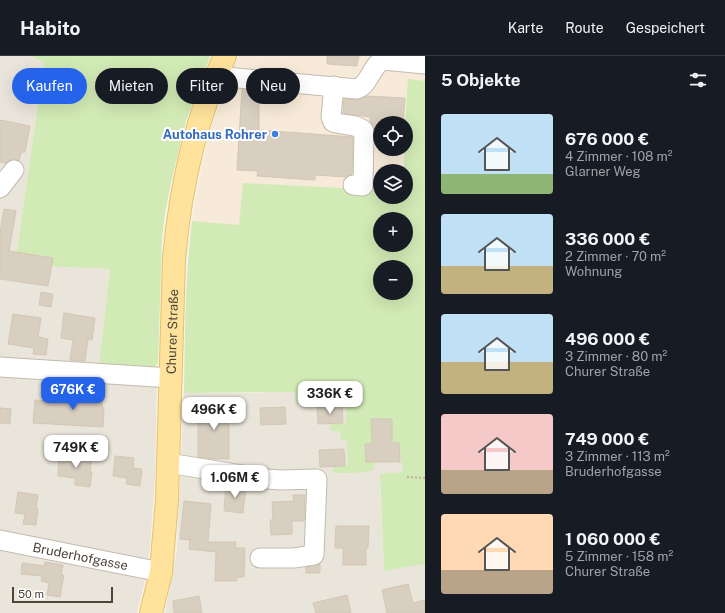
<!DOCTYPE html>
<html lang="de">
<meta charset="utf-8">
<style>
:root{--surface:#171b24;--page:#242831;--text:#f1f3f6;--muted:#9ea1a6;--line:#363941;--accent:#2563eb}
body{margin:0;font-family:"Public Sans",sans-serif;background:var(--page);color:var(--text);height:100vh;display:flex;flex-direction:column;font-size:15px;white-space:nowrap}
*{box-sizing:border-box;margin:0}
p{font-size:13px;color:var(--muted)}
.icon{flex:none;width:22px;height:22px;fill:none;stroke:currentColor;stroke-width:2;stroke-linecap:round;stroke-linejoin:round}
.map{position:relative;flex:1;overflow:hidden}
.sheet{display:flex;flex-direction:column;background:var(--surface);width:300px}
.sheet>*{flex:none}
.top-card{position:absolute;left:12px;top:12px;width:353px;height:36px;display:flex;gap:8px}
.tools{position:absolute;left:373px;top:60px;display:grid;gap:8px}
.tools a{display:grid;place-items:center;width:40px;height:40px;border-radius:50%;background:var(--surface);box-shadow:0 4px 16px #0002;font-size:20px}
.scale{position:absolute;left:12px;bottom:10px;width:101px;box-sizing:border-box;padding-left:4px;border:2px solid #4b4439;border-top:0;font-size:11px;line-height:14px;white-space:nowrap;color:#4b4439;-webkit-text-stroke:3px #fff;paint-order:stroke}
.price{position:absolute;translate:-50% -34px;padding:0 9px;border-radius:8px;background:#fff;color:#222;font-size:13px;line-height:26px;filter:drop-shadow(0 1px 2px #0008)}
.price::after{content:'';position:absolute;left:50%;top:24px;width:12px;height:9px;margin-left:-6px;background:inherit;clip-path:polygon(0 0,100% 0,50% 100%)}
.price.on{background:var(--accent);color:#fff}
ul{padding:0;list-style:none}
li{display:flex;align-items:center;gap:12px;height:100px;padding:0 16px}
li span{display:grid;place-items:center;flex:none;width:112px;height:80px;border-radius:4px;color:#555}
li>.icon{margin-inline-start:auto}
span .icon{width:48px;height:48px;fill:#fffc;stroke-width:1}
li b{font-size:17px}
h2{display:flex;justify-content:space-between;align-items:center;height:48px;padding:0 16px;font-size:17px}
.pill{padding:0 14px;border-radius:18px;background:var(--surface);box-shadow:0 4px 16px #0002;font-size:14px;line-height:36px}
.pill.on{background:var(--accent);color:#fff}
header{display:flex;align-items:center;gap:24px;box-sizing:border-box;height:56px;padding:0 20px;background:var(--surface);border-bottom:1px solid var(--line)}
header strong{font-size:19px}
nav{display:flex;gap:22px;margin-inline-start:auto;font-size:14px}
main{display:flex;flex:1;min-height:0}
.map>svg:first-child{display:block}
.residential{fill:#eae5da}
.commercial{fill:#f7ead8}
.green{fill:#d2eab5;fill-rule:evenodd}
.building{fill:#d8cfc1;stroke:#d3c7b4}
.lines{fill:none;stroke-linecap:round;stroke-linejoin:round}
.minor-casing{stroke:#c2bbae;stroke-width:21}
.major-casing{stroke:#e6c16a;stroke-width:24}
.path{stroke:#c4b79f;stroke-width:2.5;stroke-dasharray:2 2;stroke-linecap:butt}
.minor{stroke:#fff;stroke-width:19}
.major{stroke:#ffe39c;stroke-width:22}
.shop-dot{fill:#3f7fe0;stroke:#fff;stroke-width:1.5}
.labels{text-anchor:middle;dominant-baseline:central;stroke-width:4;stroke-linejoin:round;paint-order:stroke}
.shop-label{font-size:13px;font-weight:bold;fill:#366cbe;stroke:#fff;text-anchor:end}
.street-label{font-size:13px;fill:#4b4439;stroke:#fff}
</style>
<header>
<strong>Habito</strong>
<nav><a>Karte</a><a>Route</a><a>Gespeichert</a></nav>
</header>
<main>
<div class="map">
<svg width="425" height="557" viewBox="0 0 425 557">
<rect width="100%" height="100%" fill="#f6f3ec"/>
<!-- residential -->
<g class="residential">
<path d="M0,0H30L44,6L15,209L110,213L99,317L157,321L155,423L150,491L144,529L137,557H0Z"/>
<path d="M413,333L418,415L380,423L384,515L425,508V557H165L177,493L184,337H240Z"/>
</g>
<!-- commercial -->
<path class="commercial" d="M239,0H425V25L408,24L405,67H380V93H404V115H380V134L243,127L239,169L192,165L201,113L211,71L225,33Z"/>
<!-- green -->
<g class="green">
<path d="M30,0H210L186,65L171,126L165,158L162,183L158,307L155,311L151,312L99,311L110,213L15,209L44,6Z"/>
<path d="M408,23L425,25V508L384,515L380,418L403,416L399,387L365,388L366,406H374V414L355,417H333V410L348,409L347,384H341L340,375H331L330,368L346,367L347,342L303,343V348H296L295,336L184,337C185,279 185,222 192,165L239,169L243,127L380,134V141H406V115H404V93H406V67H405ZM380,163H406V189H380ZM380,211H406V237H380Z"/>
</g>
<!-- building -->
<g class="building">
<path d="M327,0H359L357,10L327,8Z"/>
<path d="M242,33L259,35V74L353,81L352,118L346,121L315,119V124L257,120L258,115L237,114Z"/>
<path d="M367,40L405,42L403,67H380V75H375L374,70L370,66V61L343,57L344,43L356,44Z"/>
<path d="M0,64L30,70L25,96H21L19,105L15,103L10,104L6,107L0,106Z"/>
<path d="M4,153L16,155L9,195L53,202L48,230L0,223V176Z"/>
<path d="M41,236L53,238L51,251L39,249Z"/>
<path d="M64,257L95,262L92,284L88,283L85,305L70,304L73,284L61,282Z"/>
<path d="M13,258L41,262L38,281L48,283L46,299L33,298L34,292L8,288Z"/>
<path d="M88,331L103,332L102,351L104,352L103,371L33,367L35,344L79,347L80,334L88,335Z"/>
<path d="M198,348H229V403H213L198,401Z"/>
<path d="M342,350L343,367L318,368L317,351Z"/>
<path d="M285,351L286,368L261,369L260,352Z"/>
<path d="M0,352L11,353L10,368L0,367Z"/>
<path d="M371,363H392V387H399L400,406H366L365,388H372Z"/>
<path d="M344,393L345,410L320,411L319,394Z"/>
<path d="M59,397L92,401L90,416H92L90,431L75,429V422L58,420Z"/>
<path d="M115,400L134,402L133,412L142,413L140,430L126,428L127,422L113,420Z"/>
<path d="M226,428L246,431L243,457L224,455Z"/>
<path d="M18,436L38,439L36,452L38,453L36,469L23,468L25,458L15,457Z"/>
<path d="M293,439H305L304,465H292V478L271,479L270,464H273L272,446L294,445Z"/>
<path d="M184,445L211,448L208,486H236L235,492H245L244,521H237V525H215L216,496L189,493L190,484L180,483Z"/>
<path d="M336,470H369L368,492H366V509H343V492H335Z"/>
<path d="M45,506L63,509L61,519H64L60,541L47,539L49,527L41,525L42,520L21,518L22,507L44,510Z"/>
<path d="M320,508V517H306V511Z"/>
<path d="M408,528L413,547L425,544V557H387L382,534Z"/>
<path d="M347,539L351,557H316L313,547Z"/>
<path d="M199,540L202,557H174L173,545Z"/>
</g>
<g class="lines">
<!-- minor casing -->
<g class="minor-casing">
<g id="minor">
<path d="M216,20L357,33C370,28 371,10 383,4L425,8"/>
<path d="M334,30L331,61L333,66C343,70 356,67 364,75L363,130L353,129"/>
<path d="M0,132L14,114"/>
<path d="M0,311L171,322"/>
<path d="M168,407L242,419L254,422L280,424L317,423L314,499L294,502H260"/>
<path id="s1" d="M0,484L161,516"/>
</g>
</g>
<!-- major casing -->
<g class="major-casing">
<g id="major">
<path id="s2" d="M151,557L161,516L167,444L174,203C180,134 195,63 225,0"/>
</g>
</g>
<!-- path -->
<path class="path" d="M407,421L425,422"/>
<!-- minor -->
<use href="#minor" class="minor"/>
<!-- major -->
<use href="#major" class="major"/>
</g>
<!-- markers -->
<circle class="shop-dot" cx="275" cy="78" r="4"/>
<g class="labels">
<!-- shop labels -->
<g class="shop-label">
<text x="267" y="78">Autohaus Rohrer</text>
</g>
<!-- street labels -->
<g class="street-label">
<text stroke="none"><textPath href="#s2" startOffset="283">Churer Straße</textPath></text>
<text stroke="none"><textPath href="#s1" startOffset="82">Bruderhofgasse</textPath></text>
</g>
</g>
</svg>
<div class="tools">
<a><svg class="icon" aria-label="locate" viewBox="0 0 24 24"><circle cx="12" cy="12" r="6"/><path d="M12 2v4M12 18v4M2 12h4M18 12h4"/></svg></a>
<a><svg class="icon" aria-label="layers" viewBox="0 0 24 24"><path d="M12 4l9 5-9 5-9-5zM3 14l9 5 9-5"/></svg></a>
<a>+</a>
<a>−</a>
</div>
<div class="scale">50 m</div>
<b class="price on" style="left:73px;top:355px">676K €</b>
<b class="price" style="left:330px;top:359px">336K €</b>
<b class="price" style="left:214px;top:375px">496K €</b>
<b class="price" style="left:76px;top:413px">749K €</b>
<b class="price" style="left:235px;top:443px">1.06M €</b>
<div class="top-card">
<a class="pill on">Kaufen</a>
<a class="pill">Mieten</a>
<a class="pill">Filter</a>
<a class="pill">Neu</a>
</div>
</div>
<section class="sheet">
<h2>5 Objekte<svg class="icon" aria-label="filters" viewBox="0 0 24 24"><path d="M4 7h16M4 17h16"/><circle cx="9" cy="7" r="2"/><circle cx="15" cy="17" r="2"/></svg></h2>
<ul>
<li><span style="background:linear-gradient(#bfe0f5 75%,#8fb573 0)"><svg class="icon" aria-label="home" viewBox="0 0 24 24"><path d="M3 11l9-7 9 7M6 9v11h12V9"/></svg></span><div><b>676 000 €</b><p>4 Zimmer · 108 m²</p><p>Glarner Weg</p></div></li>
<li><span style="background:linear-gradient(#bfe0f5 65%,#c2b280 0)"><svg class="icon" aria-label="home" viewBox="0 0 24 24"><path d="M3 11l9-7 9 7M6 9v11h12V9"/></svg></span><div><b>336 000 €</b><p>2 Zimmer · 70 m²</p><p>Wohnung</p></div></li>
<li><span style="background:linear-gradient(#bfe0f5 60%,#c2b280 0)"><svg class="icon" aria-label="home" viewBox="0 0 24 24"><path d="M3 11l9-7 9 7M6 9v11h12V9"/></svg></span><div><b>496 000 €</b><p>3 Zimmer · 80 m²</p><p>Churer Straße</p></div></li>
<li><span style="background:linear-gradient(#f6c9c9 70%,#b9a48a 0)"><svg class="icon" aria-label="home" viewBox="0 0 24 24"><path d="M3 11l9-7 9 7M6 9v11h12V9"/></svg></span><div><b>749 000 €</b><p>3 Zimmer · 113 m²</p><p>Bruderhofgasse</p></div></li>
<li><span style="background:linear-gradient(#ffd9b3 70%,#b9a48a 0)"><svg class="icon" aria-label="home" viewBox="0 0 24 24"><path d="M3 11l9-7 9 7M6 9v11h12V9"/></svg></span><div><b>1 060 000 €</b><p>5 Zimmer · 158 m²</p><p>Churer Straße</p></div></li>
</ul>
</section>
</main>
